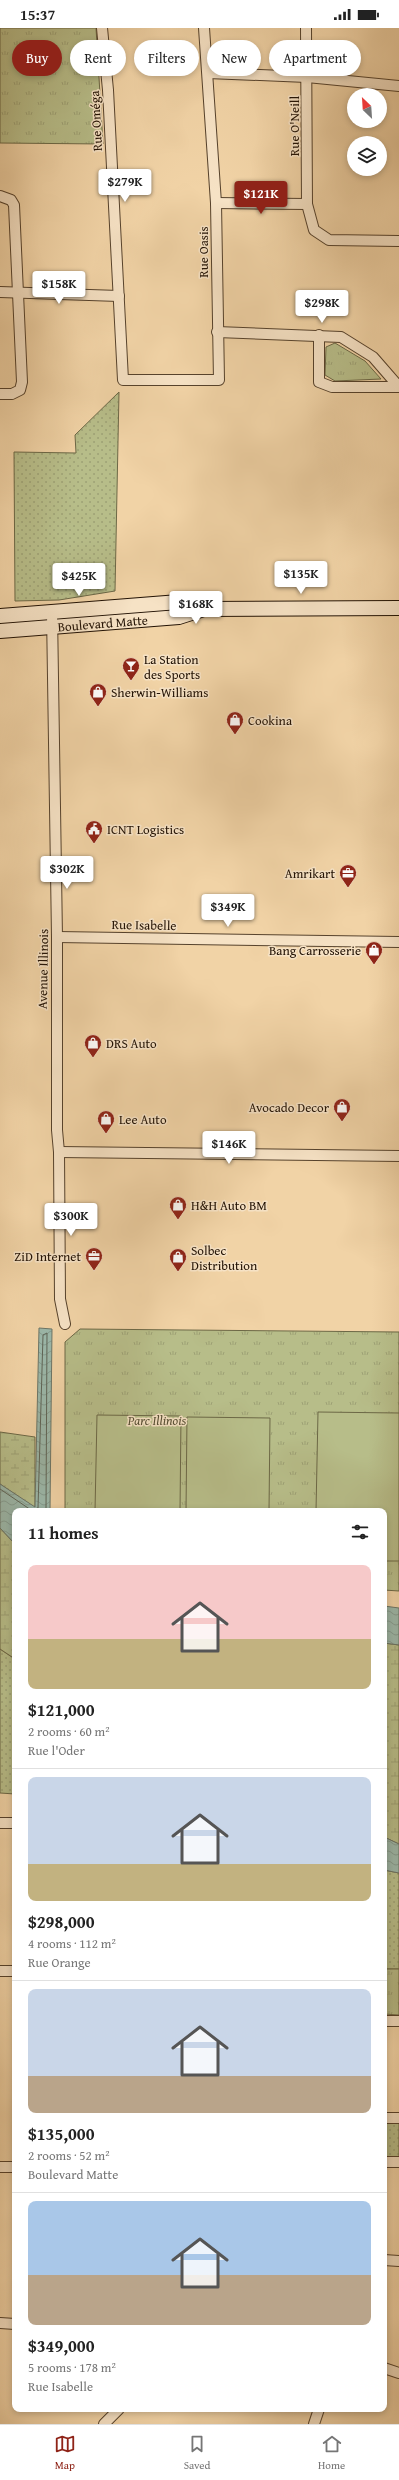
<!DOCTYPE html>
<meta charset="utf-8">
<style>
:root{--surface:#fff;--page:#f2f2f2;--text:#222;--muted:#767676;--line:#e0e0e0;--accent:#8f2418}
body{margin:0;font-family:"Gentium Book Plus",serif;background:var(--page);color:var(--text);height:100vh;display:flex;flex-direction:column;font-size:15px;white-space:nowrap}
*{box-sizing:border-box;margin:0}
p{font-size:13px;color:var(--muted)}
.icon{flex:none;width:22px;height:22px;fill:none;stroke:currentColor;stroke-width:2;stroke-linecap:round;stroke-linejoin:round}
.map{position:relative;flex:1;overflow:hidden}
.details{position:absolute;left:12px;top:1480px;width:375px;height:904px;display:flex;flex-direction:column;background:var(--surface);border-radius:8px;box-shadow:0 2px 6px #0003}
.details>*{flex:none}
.guide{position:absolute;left:12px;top:12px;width:375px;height:36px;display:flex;gap:8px}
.needle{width:26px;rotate:335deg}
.tools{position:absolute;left:347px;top:60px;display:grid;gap:8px}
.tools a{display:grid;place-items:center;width:40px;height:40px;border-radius:50%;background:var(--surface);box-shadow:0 2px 6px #0003;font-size:20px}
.price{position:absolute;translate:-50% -34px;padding:0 9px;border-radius:4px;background:#fff;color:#222;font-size:13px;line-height:26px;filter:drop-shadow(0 1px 2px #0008)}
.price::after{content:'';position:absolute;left:50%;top:24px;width:12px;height:9px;margin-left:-6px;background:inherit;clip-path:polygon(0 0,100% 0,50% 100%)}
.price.on{background:var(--accent);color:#fff}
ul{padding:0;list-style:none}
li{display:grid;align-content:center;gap:8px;height:212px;padding:0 16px}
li+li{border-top:1px solid var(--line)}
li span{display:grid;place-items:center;height:124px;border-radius:8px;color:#555}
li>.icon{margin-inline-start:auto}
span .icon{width:72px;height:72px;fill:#fffc;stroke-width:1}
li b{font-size:17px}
h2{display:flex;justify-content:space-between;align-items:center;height:48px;padding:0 16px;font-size:17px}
.chip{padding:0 14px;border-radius:18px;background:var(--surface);box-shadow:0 2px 6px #0003;font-size:14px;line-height:36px}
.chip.on{background:var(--accent);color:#fff}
.status{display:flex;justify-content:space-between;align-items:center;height:28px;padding:0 20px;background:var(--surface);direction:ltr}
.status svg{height:11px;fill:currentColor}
.menu{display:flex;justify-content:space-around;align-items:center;height:56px;border-top:1px solid var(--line);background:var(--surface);font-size:11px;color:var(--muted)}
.menu a{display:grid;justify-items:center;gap:2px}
.menu .on{color:var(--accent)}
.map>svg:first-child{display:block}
.grass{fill:url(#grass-dots);stroke:#6c6846}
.wetland{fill:url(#wetland-marsh);stroke:#6c6846}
.park{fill:url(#park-tufts);stroke:#6c6846}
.pitch{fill:#b7bd89;stroke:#6c6846}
.water{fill:url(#water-waves);stroke:#6b7567}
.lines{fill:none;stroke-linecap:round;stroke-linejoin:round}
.shore{stroke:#5e6456;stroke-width:1}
.minor-casing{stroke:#56422c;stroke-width:12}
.secondary-casing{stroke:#221204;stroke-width:16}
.minor{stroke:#f6e2c5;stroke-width:10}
.secondary{stroke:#f6e2c5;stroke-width:14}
.labels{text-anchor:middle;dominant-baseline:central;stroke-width:3;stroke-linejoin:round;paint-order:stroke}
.street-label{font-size:13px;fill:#221204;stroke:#f6e2c5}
.poi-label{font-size:13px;fill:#221204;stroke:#f6e2c5;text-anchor:start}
.park-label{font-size:13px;font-style:italic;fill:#564e33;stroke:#f6e2c5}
</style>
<div class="status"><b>15:37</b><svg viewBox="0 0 49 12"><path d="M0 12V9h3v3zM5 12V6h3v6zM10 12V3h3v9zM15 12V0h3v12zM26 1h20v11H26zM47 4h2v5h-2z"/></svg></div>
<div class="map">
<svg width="399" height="2396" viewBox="0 0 399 2396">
<defs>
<pattern id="grass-dots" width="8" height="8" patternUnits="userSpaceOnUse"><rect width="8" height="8" fill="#b7bd89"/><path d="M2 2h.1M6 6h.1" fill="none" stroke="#9da175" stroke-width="1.8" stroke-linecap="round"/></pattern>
<pattern id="wetland-marsh" width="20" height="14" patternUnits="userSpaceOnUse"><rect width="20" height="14" fill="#b7bd89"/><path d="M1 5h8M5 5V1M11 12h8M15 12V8" fill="none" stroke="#9da175"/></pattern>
<pattern id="park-tufts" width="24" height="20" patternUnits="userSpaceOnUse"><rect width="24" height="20" fill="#b7bd89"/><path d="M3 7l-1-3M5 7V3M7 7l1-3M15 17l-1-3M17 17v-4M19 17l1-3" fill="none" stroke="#9da175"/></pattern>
<pattern id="water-waves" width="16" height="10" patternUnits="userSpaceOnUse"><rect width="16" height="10" fill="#9bb7a9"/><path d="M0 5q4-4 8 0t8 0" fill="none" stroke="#859c90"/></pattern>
</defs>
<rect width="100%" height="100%" fill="#f1d3a6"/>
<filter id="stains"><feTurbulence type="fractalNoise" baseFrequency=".005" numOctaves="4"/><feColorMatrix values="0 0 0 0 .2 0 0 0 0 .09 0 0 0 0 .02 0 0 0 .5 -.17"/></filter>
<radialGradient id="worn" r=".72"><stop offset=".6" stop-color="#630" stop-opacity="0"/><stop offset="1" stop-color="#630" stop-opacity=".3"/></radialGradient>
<!-- grass -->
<g class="grass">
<path d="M119,364L115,563L59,572L15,573L14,424L76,425L75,407Z"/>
<path d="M0,1621L15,1631V1766L0,1765Z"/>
<path d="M384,1842L399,1845V1941H384Z"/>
<rect x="384" y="2095" width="15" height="34"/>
</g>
<!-- wetland -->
<g class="wetland">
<path d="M0,1404L35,1409V1480L0,1456Z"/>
<path d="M0,1500L15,1516V1631L0,1621Z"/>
<path d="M384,1615L399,1617V1816L384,1809Z"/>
</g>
<!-- park -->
<g class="park">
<path d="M0,0H96L103,116L0,115Z"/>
<path d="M335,315L365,333L381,351L335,353L325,347L326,319Z"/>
<path d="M80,1301L399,1304V1563L384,1562V1483H65V1314Z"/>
<path d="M384,1941H399V1987L384,1986Z"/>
</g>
<!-- pitch -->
<g class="pitch">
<path d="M318,1384L399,1385V1533H384V1483H316Z"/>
<path d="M97,1387L181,1388L180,1483H95Z"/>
<path d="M187,1389L270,1390L269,1483H186Z"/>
</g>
<!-- water -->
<g class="water">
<path d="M39,1300L52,1301L50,1483H15V1516L0,1500V1456L35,1479Z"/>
<path d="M384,1578L399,1580V1617L384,1615Z"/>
<path d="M384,1809L399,1816V1845L384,1842Z"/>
</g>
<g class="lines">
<!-- shore -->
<path class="shore" d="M0,1461L31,1482L38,1480L43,1307L47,1305L46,1483"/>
<!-- minor casing -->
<g class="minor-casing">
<g id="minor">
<path d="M102,0L108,62L123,352H219L216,175L204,0"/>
<path d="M306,0L307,176L314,202L329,212L399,213"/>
<path d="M208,45L307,49L399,58"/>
<path d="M0,168L11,172L14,177L22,354L20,362L12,366H0"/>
<path d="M216,175L307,176"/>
<path d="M0,264L119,268"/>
<path d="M217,304L341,309L373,329L399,359"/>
<path d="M319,307V354L332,359H399"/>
<path d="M52,585L57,909V1102L59,1124L60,1271L65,1296"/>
<path d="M57,909L399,914"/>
<path d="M59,1124L399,1128"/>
<path d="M0,1795H15"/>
<path d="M0,1943H15"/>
<path d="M384,1993H399"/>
<path d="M384,2090H399"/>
<path d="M384,2134H399"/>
<path d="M0,2139H15"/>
<path d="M384,2232L399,2233"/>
<path d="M0,2295L15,2296"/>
<path d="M384,2340L399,2345"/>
<path d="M104,2396L119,2381"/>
<path d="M314,2396L319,2381"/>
</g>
</g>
<!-- secondary casing -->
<g class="secondary-casing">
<g id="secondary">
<path d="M0,588L179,574L204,581L399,580"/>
<path id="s1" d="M0,603L179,589L204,581"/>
</g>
</g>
<!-- minor -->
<use href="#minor" class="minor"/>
<!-- secondary -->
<use href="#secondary" class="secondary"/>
</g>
<!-- icons -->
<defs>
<g id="bar-pin" transform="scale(0.9)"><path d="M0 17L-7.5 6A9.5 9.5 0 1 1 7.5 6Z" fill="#8f2418" stroke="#f6e2c5"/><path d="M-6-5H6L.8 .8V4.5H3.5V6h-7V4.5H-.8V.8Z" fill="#fff"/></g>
<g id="shop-pin" transform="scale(0.9)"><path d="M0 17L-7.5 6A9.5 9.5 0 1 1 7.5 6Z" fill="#8f2418" stroke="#f6e2c5"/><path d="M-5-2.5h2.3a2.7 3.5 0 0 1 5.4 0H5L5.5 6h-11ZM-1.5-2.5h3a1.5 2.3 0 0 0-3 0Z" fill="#fff"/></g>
<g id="civic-pin" transform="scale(0.9)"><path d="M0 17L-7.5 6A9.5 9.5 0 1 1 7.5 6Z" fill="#8f2418" stroke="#f6e2c5"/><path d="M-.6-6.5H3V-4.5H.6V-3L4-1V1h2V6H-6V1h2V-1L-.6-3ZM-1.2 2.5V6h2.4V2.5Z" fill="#fff"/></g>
<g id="office-pin" transform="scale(0.9)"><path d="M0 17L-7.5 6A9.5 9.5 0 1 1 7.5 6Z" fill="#8f2418" stroke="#f6e2c5"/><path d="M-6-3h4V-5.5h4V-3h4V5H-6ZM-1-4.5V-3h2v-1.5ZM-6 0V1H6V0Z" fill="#fff"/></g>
</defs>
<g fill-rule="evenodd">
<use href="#bar-pin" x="131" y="638"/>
<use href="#shop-pin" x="98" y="664"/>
<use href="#shop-pin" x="235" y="692"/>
<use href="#civic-pin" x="94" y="801"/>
<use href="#office-pin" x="348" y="845"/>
<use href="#shop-pin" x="374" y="922"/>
<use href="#shop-pin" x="93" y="1015"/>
<use href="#shop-pin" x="342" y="1079"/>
<use href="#shop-pin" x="106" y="1091"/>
<use href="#shop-pin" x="178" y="1177"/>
<use href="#office-pin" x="94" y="1228"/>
<use href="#shop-pin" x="178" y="1229"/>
</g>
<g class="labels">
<!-- street labels -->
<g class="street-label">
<text transform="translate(96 93) rotate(-93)">Rue Oméga</text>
<text transform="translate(294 98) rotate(-90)">Rue O'Neill</text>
<text transform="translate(203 224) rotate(-90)">Rue Oasis</text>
<text stroke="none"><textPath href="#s1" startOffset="103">Boulevard Matte</textPath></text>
<text transform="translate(144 897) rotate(1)">Rue Isabelle</text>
<text transform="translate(43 941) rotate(-89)">Avenue Illinois</text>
</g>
<!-- poi labels -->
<g class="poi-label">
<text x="144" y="631">La Station<tspan x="144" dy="15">des Sports</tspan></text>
<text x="111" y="664">Sherwin-Williams</text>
<text x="248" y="692">Cookina</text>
<text x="107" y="801">ICNT Logistics</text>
<text x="335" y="845" text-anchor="end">Amrikart</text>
<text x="361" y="922" text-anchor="end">Bang Carrosserie</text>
<text x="106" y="1015">DRS Auto</text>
<text x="329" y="1079" text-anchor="end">Avocado Decor</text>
<text x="119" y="1091">Lee Auto</text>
<text x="191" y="1177">H&amp;H Auto BM</text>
<text x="191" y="1222">Solbec<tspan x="191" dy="15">Distribution</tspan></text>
<text x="81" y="1228" text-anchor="end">ZiD Internet</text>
</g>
<!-- park labels -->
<g class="park-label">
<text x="157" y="1392">Parc Illinois</text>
</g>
</g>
<rect width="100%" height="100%" filter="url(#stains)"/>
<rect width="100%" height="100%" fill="url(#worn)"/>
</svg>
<div class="tools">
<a><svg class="needle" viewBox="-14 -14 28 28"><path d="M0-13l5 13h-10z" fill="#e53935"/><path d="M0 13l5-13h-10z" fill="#767676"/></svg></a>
<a><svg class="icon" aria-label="layers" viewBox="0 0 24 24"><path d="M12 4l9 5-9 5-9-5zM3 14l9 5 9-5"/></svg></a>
</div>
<b class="price" style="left:125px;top:175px">$279K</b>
<b class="price on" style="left:261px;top:187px">$121K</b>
<b class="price" style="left:59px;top:277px">$158K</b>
<b class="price" style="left:322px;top:296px">$298K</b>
<b class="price" style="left:301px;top:567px">$135K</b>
<b class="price" style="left:79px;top:569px">$425K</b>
<b class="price" style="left:196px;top:597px">$168K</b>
<b class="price" style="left:67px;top:862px">$302K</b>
<b class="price" style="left:228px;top:900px">$349K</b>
<b class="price" style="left:229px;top:1137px">$146K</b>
<b class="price" style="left:71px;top:1209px">$300K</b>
<div class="guide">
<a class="chip on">Buy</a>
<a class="chip">Rent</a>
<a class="chip">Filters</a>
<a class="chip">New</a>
<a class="chip">Apartment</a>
</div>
<section class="details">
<h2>11 homes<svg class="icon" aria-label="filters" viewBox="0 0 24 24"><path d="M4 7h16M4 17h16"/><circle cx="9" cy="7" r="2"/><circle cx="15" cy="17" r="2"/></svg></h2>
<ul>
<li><span style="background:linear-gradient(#f6c9c9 60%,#c2b280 0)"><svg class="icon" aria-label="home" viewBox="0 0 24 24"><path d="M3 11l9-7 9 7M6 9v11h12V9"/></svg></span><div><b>$121,000</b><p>2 rooms · 60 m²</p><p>Rue l'Oder</p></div></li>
<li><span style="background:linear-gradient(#c9d6e8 70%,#c2b280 0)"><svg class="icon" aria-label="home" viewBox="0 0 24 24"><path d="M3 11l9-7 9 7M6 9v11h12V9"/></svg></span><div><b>$298,000</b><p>4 rooms · 112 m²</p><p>Rue Orange</p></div></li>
<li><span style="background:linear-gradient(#c9d6e8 70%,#b9a48a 0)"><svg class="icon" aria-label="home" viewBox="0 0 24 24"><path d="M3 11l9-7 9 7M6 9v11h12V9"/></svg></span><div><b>$135,000</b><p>2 rooms · 52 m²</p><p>Boulevard Matte</p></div></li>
<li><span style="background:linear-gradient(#a9c7e8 60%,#b9a48a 0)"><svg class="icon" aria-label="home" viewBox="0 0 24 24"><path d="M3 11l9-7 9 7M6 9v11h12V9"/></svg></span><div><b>$349,000</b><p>5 rooms · 178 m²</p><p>Rue Isabelle</p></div></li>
</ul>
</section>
</div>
<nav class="menu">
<a class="on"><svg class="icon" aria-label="map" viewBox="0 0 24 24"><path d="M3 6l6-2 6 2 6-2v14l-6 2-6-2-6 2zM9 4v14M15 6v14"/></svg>Map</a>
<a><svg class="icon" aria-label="saved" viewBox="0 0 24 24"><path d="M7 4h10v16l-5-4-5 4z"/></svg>Saved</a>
<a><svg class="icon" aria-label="home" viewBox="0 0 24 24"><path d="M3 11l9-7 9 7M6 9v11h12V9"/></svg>Home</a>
</nav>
